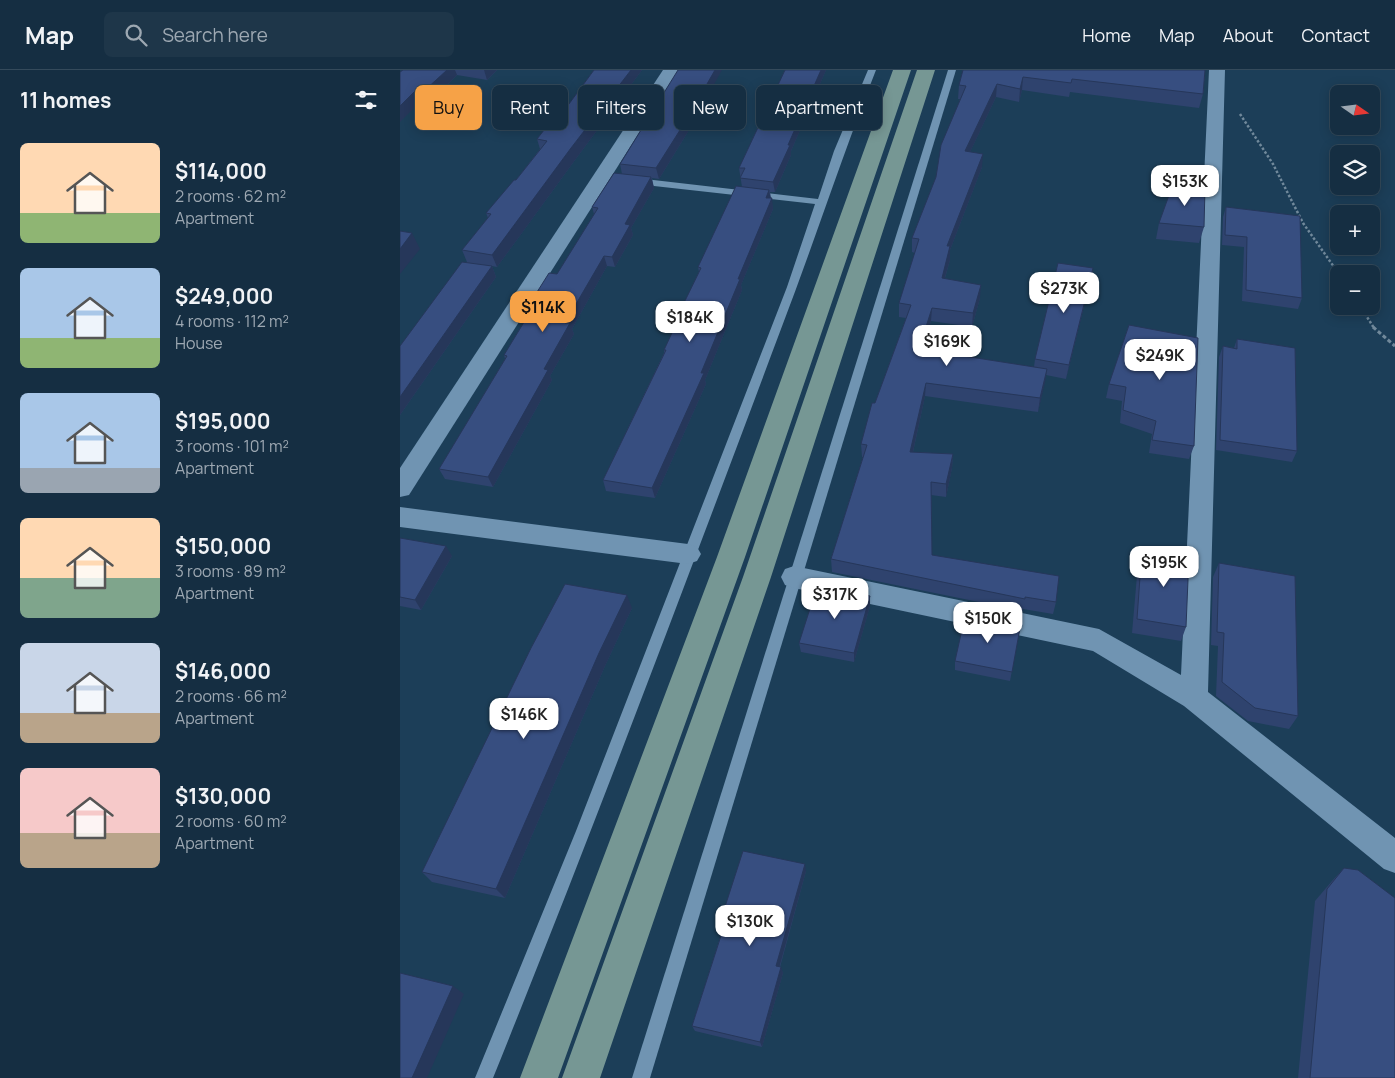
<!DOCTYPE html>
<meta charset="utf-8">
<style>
:root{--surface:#152e42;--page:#1e3649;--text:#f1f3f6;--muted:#9da8b2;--line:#344a5b;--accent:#f6a247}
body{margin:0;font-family:Manrope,sans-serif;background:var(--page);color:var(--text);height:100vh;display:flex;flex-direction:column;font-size:19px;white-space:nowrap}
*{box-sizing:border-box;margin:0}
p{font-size:16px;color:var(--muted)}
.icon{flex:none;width:28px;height:28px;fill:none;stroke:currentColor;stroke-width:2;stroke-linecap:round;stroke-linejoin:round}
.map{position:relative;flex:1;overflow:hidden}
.panel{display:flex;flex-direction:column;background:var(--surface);width:400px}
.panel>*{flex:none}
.banner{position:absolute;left:15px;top:15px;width:475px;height:45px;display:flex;gap:10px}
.needle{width:32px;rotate:104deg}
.controls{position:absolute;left:930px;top:15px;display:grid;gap:10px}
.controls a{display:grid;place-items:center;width:50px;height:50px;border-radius:8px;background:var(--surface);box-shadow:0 2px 12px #0003,0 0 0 1px var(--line);font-size:25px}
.price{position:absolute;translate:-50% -42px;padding:0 11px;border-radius:10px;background:#fff;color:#222;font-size:16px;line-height:32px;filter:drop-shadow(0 1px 2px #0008)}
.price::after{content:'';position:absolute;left:50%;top:30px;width:15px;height:11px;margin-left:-8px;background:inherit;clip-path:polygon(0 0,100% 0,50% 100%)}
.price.active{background:var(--accent);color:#111}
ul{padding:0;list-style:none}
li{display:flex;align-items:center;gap:15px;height:125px;padding:0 20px}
li span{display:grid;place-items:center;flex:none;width:140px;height:100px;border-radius:8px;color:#555}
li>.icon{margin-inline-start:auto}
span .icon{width:60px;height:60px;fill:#fffc;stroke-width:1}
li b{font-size:21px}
h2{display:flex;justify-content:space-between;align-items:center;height:60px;padding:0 20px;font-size:21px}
.pill{padding:0 18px;border-radius:8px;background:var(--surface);box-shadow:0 2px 12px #0003,0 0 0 1px var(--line);font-size:18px;line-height:45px}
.pill.active{background:var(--accent);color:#111}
header{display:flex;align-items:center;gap:30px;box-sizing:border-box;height:70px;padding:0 25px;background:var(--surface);border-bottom:1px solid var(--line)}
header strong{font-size:24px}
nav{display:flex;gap:28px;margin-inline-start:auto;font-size:18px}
.search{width:350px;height:45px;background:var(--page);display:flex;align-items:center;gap:12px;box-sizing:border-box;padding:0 18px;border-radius:8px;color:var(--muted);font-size:19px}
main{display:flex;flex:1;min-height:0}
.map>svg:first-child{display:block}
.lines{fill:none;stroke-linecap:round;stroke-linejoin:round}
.path-far1{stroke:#71899b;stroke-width:2.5;stroke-dasharray:2.5 2;stroke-linecap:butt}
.path{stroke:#71899b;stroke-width:3;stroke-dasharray:4 2.5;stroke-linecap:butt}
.service{fill:#7094b2;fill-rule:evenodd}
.minor{fill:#7094b2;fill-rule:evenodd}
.secondary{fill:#769794;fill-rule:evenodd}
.wall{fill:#2f436e}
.shaded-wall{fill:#26375a}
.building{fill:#374e80;stroke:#26375a}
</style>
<header>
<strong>Map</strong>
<div class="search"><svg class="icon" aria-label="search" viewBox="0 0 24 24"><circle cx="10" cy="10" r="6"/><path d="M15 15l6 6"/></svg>Search here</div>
<nav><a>Home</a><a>Map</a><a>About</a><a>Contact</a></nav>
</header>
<main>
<section class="panel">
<h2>11 homes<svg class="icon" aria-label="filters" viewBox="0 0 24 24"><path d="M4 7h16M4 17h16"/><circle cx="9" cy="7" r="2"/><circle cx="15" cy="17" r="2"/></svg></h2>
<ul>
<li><span style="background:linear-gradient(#ffd9b3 70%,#8fb573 0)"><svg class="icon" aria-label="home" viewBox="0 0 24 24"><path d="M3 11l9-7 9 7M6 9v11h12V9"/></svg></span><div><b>$114,000</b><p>2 rooms · 62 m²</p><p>Apartment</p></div></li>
<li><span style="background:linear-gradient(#a9c7e8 70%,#8fb573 0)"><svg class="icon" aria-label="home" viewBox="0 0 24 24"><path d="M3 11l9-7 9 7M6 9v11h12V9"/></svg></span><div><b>$249,000</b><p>4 rooms · 112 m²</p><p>House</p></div></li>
<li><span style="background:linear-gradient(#a9c7e8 75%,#9aa5b1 0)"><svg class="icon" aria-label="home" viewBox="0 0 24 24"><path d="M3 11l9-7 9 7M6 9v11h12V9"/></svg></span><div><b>$195,000</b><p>3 rooms · 101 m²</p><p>Apartment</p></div></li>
<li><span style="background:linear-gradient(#ffd9b3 60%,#7fa58c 0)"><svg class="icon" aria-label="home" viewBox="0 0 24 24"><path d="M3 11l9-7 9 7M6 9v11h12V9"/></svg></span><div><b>$150,000</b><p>3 rooms · 89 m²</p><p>Apartment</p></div></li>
<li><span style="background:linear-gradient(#c9d6e8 70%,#b9a48a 0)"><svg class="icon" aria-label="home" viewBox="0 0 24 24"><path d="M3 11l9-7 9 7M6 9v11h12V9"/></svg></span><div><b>$146,000</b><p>2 rooms · 66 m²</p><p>Apartment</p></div></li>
<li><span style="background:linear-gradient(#f6c9c9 65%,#b9a48a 0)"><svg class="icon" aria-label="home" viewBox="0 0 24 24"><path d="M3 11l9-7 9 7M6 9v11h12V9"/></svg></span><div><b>$130,000</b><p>2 rooms · 60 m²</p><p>Apartment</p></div></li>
</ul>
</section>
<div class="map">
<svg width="995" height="1008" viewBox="0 0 995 1008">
<rect width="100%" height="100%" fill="#1c3e58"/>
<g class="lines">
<!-- path-far1 -->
<g class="path-far1">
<path d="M840,44L873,94L903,153L939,204"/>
<path d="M960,236L974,258"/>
</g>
<!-- path -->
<path class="path" d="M973,257L995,276"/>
<!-- service -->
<g class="service">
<path d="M468,0H476C442,86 414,173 381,259C287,510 193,760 93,1008H75L176,761L387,217L415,134L236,114L231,111L236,108L418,129L434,81Z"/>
<path d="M548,0H556L250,1008H232Z"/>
</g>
<!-- minor -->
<g class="minor">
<path d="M263,0H279L9,425L0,427V398Z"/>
<path d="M809,0H825L808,622L995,768V803L984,799L784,636L693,581L394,518L385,515L381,507L385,499L394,496L699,559L781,605Z"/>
<path d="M0,437L288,474L297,477L301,484L297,491L288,494L0,457Z"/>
</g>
<!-- secondary -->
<g class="secondary">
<path d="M493,0H511L345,487L158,1008H120L317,487Z"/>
<path d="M517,0H535L371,507L200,1008H162L343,507Z"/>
</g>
</g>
<!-- wall -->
<g class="wall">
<path d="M3,0H97L87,10L57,5L29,33L20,32L1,2Z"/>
<path d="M194,0H242L175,90L97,197L92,196L96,207L0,345V276L67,192L62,180L88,148L86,143L116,110L140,79L137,69L163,42Z"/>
<path d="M385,0H426L391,81V85L375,122H370L373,139L341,215L342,220L305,310L306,314L255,428L206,421L203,410L264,283V280L282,243L281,239L299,202L298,197L342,117L339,98Z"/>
<path d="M563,0H805L803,24L799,38L670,22L669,27L622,20L619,32L596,27L570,82L582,97L550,180V190L545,208L580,228L572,257L531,251L523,280L634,297L635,289L690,212L666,309L646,305L638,342L525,326L513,382L553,384L552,398L546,427L531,425L532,485L656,532L653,544L623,539V541L432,502L431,489L463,387H462L461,374L475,333L506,248L499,247V233L515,183L512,182V168L536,107L560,29H558L559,15Z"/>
<path d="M289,60L259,109L252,108L254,118L231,158L233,165L215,197L207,196L172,259L174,264L150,306L152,310L93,417L45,409L39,399L105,289L104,285L129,243L127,238L157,204L194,144L192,137L222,104L220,94Z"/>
<path d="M826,137L902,228L898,239L842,231L844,177L822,175L823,147Z"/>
<path d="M759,153L804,157L799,173L756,169Z"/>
<path d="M729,255L794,376L789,389L749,383L752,364L720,353L722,331L706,328L709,314Z"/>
<path d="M837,269L897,381L892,392L816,380L819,287L823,276L834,278Z"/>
<path d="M0,468L52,486L21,540L0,536Z"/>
<path d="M742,479L786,557L781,571L732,563L738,494Z"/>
<path d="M819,493L898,646L889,659L848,651L816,626L818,576L811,575L813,507Z"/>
<path d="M470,536L454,592L401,582L399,573Z"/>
<path d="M232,538L205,596L105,828L32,812L22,802Z"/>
<path d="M620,558L610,611L555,600V591Z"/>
<path d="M944,798L995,1008H898L915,831L932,811Z"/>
<path d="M406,801L380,897L383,903L362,977L295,961L292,956L325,852L322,846Z"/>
</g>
<!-- shaded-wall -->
<g class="shaded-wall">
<path d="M47,0H55L57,5L29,33L24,21Z"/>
<path d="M84,0H97L87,10Z"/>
<path d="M231,0H242L175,90L97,197L92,185L171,78Z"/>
<path d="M315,0H322L289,60L259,109L256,98Z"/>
<path d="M421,0H426L391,81V85L375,122L373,112L388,75Z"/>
<path d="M623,7L622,20L619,32L620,19Z"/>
<path d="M597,14L596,27L564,95L565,81Z"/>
<path d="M16,20L20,32L0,52V36Z"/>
<path d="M583,84L582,97L550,180V190L541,221L542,208L547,176Z"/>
<path d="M251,107L254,118L231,158L233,165L215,197L212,187L225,154Z"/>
<path d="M369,120L371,131L372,128L373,139L341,215L342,220L305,310L306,314L255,428L252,418L301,303L338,209L366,128Z"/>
<path d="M12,163L20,179L0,204V179Z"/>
<path d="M204,186L207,196L172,259L174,264L150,306L152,310L93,417L88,407L144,299L165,253Z"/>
<path d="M92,196L96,207L0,345V327Z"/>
<path d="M693,198L690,212L666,309L669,295Z"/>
<path d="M581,215L580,228L572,257L573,243Z"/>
<path d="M532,238L531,251L519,293V279Z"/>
<path d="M647,299L645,313L638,342L640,328Z"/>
<path d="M526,313L525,326L510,395V382Z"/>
<path d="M553,384L552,398L546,427V414Z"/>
<path d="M46,476L52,486L21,540L15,530Z"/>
<path d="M227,525L232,538L205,596L105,828L96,819L199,583Z"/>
<path d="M470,526V536L454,592V583Z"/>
<path d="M405,794L406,801L378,902L376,896Z"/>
<path d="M381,897L383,903L362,977L360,972Z"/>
<path d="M53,916L64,924L27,1008H12Z"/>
</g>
<!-- building -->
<g class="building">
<path d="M3,0H47L24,21L16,20L0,36V2Z"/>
<path d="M194,0H231L171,78L92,185L62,180L91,144L86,143L114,110H116L147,71L137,69L159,41L163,42Z"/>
<path d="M278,0H315L287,49L256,98L220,94Z"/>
<path d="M385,0H421L388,75H390L373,112L340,108L345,98H339Z"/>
<path d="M563,0H805L803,24L672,9L671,13L623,7L620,19L597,14L565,81L583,84L547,176H550L542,208L581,215L573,243L532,238L519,279L647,299L640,328L526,313L510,382L553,384L546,414L531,412L532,485L659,506L656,532L625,527V529L431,489L467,375L461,374L472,333H475L511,235L499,233L519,169L512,168L536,107L541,75L566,16L559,15Z"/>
<path d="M214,103L251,107L225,154L230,155L212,187L204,186L165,253H170L144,299L148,300L88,407L39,399L107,286L104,285L132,239L127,238L149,203L157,204L198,138L192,137Z"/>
<path d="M773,114L805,118L804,157L759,153Z"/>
<path d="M336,116L369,120L366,128H372L338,209H340L301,303H304L252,418L203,410L266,280H264L283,239H281L301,198L298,197Z"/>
<path d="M826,137L900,146L902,228L846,220L847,167L825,165Z"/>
<path d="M0,161L12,163L0,179Z"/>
<path d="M62,192L92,196L0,327V276Z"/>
<path d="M658,193L693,198L669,295L635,289Z"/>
<path d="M729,255L798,268L794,376L752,370L756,351L723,340L726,317L709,314Z"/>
<path d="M837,269L895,278L897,381L820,370L823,276L837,279Z"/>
<path d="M0,468L46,476L15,530L0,527Z"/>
<path d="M742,479L789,486L786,557L737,549Z"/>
<path d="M819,493L895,506L898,646L855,638L822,612L824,563L817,562Z"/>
<path d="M165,514L227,525L199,583L96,819L22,802L131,578Z"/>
<path d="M424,517L470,526L454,583L399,573L414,526L421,527Z"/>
<path d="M565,546L620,558L612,602L555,591Z"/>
<path d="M343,781L405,794L376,896L381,897L360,972L292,956L327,847L322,846Z"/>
<path d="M944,798L958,800L995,828V1008H910L927,819Z"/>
<path d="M0,903L53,916L12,1008H0Z"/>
</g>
</svg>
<div class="controls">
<a><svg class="needle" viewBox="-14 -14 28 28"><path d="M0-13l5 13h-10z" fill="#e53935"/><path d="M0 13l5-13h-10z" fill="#9da8b2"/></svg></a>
<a><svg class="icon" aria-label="layers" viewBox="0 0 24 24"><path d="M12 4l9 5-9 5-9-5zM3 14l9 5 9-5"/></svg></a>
<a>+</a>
<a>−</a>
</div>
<b class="price" style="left:785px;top:137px">$153K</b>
<b class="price" style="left:664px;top:244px">$273K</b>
<b class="price active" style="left:143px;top:263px">$114K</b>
<b class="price" style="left:290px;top:273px">$184K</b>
<b class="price" style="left:547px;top:297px">$169K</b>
<b class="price" style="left:760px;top:311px">$249K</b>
<b class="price" style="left:764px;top:518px">$195K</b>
<b class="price" style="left:435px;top:550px">$317K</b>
<b class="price" style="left:588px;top:574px">$150K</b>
<b class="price" style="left:124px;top:670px">$146K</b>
<b class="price" style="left:350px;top:877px">$130K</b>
<div class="banner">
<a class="pill active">Buy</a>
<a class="pill">Rent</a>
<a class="pill">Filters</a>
<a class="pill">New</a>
<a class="pill">Apartment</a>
</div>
</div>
</main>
